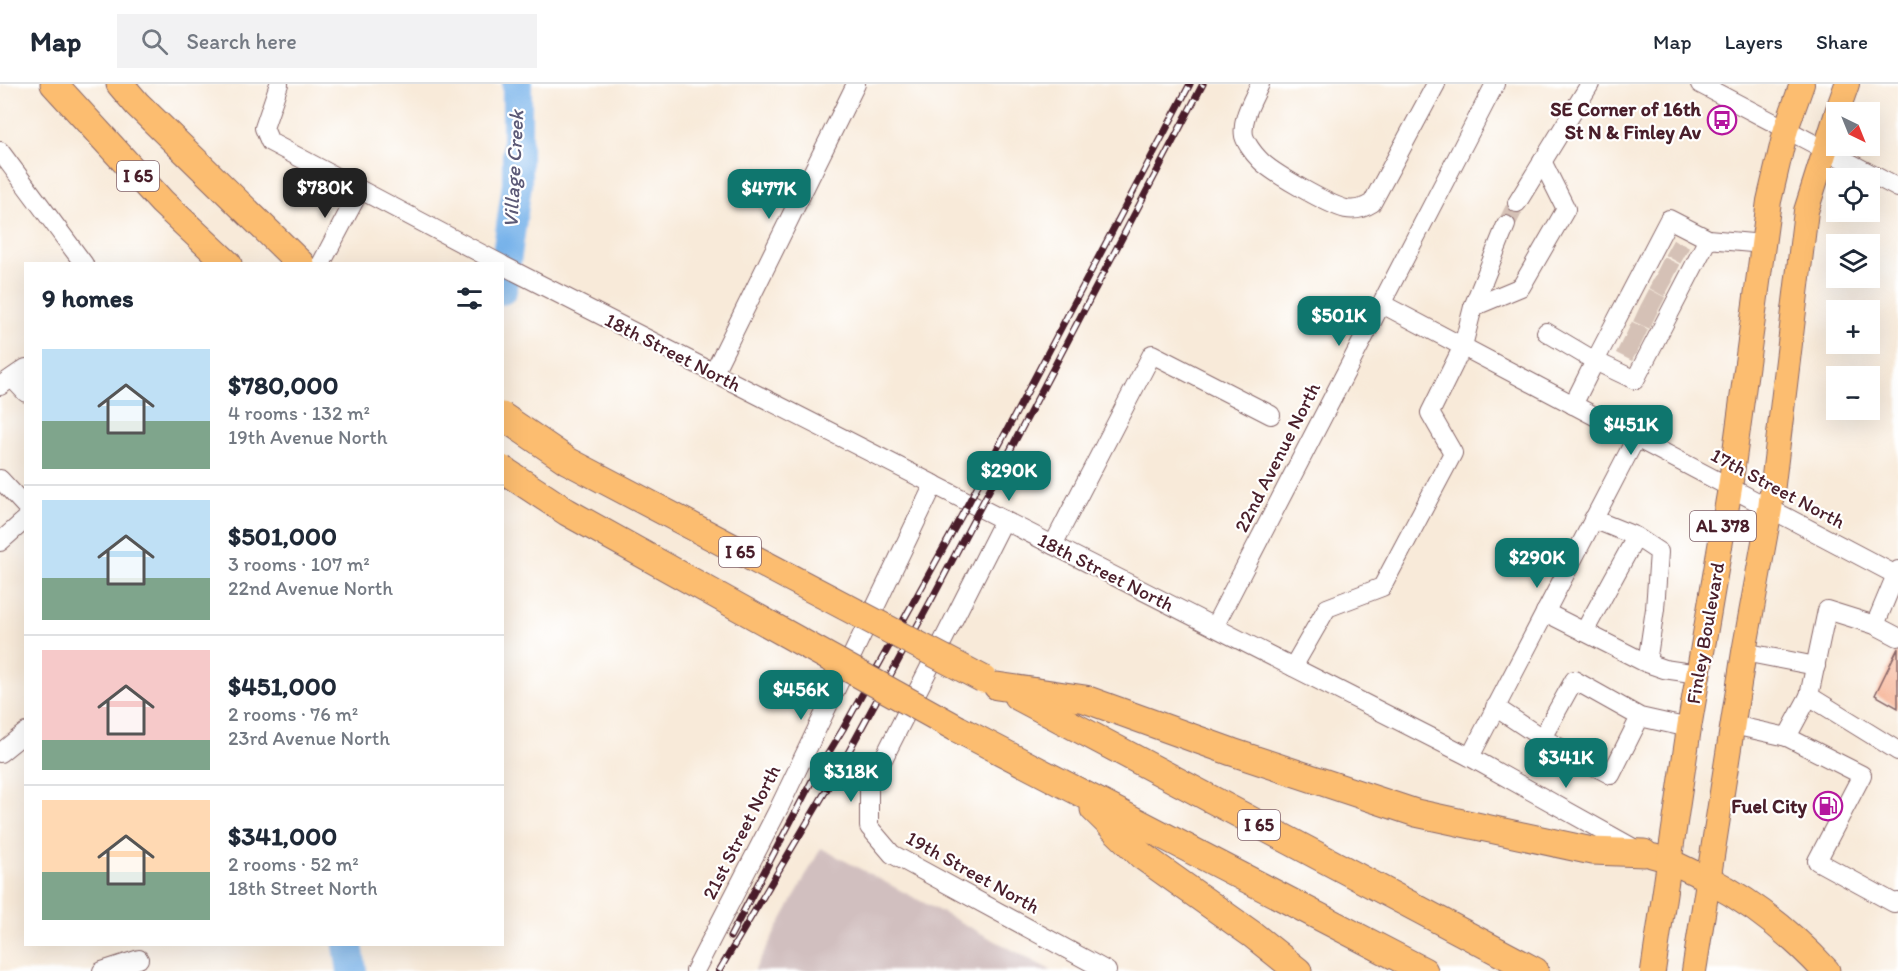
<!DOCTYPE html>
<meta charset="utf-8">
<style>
:root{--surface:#fff;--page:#f2f2f3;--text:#1f2937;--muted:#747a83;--line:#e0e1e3;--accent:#0f766e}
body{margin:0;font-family:Itim,sans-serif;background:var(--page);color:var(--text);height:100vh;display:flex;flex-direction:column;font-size:22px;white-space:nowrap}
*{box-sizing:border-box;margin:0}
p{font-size:20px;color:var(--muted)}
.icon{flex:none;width:33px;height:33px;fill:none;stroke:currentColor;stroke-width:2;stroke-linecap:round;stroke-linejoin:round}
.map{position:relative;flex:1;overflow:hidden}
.sheet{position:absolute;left:24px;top:178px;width:480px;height:684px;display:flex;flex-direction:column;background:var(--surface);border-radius:0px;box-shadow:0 6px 24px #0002}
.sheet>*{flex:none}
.needle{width:39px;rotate:137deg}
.controls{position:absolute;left:1826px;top:18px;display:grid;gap:12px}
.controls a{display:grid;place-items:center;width:54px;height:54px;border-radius:0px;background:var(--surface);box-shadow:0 6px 24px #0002;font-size:30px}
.price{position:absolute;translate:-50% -51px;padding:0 14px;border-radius:12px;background:var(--accent);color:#fff;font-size:20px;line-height:39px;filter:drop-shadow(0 2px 3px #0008)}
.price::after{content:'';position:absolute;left:50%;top:36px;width:18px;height:14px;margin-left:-9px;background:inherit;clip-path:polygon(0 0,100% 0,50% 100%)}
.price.current{background:#222;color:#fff}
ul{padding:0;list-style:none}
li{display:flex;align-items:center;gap:18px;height:150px;padding:0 18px}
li+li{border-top:2px solid var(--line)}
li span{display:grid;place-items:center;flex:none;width:168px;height:120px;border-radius:0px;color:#555}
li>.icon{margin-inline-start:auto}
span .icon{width:72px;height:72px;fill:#fffc;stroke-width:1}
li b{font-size:26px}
h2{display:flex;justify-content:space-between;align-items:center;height:72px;padding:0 18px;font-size:26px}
header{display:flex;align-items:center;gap:36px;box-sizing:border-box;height:84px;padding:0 30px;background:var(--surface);border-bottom:2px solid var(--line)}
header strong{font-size:28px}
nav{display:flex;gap:33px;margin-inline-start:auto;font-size:21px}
.search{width:420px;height:54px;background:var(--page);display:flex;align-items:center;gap:15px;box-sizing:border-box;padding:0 21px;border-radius:0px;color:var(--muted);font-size:22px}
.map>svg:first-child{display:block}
.industrial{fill:#d1bfbf}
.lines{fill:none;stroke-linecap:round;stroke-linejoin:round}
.river{stroke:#78b3ea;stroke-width:30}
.building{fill:#f4a37f}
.minor-tunnel{stroke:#d5c1b6;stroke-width:18;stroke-dasharray:18 9;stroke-linecap:butt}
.minor-casing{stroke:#876668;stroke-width:20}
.major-casing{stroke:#876668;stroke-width:26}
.highway-casing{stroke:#876668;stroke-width:29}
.minor{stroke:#fff;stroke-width:18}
.major{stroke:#fcbd6f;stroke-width:24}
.highway{stroke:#fcbd6f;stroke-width:27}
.rail-casing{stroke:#4a1f2b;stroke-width:7}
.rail{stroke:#fff;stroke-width:4.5;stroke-dasharray:14;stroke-linecap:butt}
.highway-bridge-casing{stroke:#876668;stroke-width:29;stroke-linecap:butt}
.highway-bridge{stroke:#fcbd6f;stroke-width:27}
.labels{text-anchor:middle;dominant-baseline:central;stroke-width:4.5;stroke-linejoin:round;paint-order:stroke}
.shield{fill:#fff;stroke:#80626b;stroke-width:1.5}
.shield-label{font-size:18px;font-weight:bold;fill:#4a1f2b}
.poi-label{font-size:20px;font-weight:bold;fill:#4a1f2b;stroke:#fff;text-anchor:end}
.street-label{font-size:20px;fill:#4a1f2b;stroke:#fff}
.water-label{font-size:21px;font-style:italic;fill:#5c5a77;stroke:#fff}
</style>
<header>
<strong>Map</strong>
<div class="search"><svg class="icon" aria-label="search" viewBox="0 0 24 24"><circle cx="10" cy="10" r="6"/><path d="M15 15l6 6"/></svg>Search here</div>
<nav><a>Map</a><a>Layers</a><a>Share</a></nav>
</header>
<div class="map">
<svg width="1898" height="887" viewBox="0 0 1898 887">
<rect width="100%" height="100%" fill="#fff"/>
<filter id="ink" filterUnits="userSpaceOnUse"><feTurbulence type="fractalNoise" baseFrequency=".0167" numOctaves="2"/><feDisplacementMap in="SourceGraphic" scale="12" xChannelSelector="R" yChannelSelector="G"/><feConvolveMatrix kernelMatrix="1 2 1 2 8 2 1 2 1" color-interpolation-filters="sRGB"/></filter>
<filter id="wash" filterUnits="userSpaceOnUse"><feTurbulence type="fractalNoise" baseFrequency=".008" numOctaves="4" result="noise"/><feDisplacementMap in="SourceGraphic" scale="24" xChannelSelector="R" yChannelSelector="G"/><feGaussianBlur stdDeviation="1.35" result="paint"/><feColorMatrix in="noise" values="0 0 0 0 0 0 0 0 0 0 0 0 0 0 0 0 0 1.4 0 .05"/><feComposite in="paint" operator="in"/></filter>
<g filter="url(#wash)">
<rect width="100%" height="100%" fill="#f8ead9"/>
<!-- industrial -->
<path class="industrial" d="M821,764L1052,887H754Z"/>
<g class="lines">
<!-- river -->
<g class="river">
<path d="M502,206L517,100V0"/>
<path d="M348,861L352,887"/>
</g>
</g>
<g id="blocks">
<!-- building -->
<path class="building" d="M1898,564V624L1875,611Z"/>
</g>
</g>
<g filter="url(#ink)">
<use href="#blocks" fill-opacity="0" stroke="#876668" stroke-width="1.5"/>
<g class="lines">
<!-- minor-tunnel -->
<g class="minor-tunnel">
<path d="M1506,141L1517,119"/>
<path d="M1669,163L1687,173"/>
<path d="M1660,181L1678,190"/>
<path d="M1653,196L1671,206"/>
<path d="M1645,213L1662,222"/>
<path d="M1637,229L1654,237"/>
<path d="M1628,246L1645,254"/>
<path d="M1620,261L1638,270"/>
</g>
<!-- minor casing -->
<g class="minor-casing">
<g id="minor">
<path d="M279,0L264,44L270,58L501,180"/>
<path d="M1260,0C1253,16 1241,34 1244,52C1246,59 1253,69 1259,75C1270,88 1329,121 1346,125C1356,127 1364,124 1372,119L1436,0"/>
<path d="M1700,0L1898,104"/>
<path d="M0,67L84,180"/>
<path d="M1517,119L1590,0"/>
<path d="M1708,155L1635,296L1595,277L1669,135L1708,155L1763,160"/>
<path d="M321,180L360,106"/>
<path d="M502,181L1470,673L1637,766"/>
<path d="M1382,220L1898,492"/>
<path d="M1473,223L1521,203L1566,125L1542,77"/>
<path d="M1546,248L1595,277L1573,321"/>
<path d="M714,288L856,0"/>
<path d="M12,294L26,309"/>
<path d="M0,302L26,284"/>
<path d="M0,395L26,423"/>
<path d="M1593,435L1635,452L1659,468L1655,525L1647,579"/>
<path d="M1004,436L869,703V743L892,770L1107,887"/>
<path d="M0,458L26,435"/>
<path d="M1053,461L1152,270L1271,331"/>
<path d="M1545,528L1644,578L1664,585L1698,590"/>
<path d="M1875,541L1898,486"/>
<path d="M1214,543L1495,0"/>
<path d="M1584,548L1636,453"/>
<path d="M1744,568L1816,582"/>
<path d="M1293,583L1327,524L1382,503L1453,369L1430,329L1463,262L1473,223L1506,141"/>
<path d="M1809,612L1898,667"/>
<path d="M1495,623L1542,654"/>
<path d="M1640,633L1611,691L1542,654L1574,596L1640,633L1689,644"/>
<path d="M1733,641L1787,653L1809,612L1827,526L1875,541L1898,553"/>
<path d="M1787,653L1862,691L1817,777L1894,819L1898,818"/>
<path d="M0,669L26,648"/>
<path d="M1470,673L1636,354"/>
<path d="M102,887L139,875"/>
<path d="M695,887L779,724L934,400"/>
</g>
</g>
<!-- major casing -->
<g class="major-casing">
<g id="major">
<path d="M1837,28L1847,0"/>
<path d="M1653,772L1668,776L1709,796"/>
<path d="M1653,887L1689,644L1730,404L1769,117L1786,45L1802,0"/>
<path d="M1694,887L1744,568L1770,425L1806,127L1836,32"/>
</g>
</g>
<!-- highway casing -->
<g class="highway-casing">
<g id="highway">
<path d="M54,0L162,118L228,180"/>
<path d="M120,0L137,20L301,180"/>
<path d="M997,602L1085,615L1232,668L1416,729L1592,767L1644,769"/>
<path d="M1017,612L1535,887"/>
<path d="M958,645L1424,887"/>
<path d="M1094,725L1142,772L1253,851L1298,887"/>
<path d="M1709,796C1753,819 1792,850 1826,887"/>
</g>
</g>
<!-- minor -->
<use href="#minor" class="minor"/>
<!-- major -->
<use href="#major" class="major"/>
<!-- highway -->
<use href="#highway" class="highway"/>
<!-- rail casing -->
<g class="rail-casing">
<g id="rail">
<path d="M730,853L815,691L843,645L969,418L1190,0"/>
<path d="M719,887L843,678L934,511L1203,0"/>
</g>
</g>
<!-- rail -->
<use href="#rail" class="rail"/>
<!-- highway-bridge casing -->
<g class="highway-bridge-casing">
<g id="highway-bridge">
<path d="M502,332L568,377L983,595"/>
<path d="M502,385L567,428L958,645"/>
</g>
</g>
<!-- highway-bridge -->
<use href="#highway-bridge" class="highway-bridge"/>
</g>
</g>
<!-- icons -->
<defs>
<g id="bus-ring" transform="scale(1.5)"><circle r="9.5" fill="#fff" stroke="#b5179e" stroke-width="1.5"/><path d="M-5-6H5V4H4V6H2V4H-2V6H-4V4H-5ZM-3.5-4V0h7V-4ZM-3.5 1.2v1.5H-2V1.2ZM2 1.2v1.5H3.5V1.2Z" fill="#b5179e"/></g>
<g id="fuel-ring" transform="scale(1.5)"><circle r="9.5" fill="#fff" stroke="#b5179e" stroke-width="1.5"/><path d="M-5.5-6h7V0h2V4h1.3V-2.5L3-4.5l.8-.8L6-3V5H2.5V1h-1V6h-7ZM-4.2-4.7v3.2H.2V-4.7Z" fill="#b5179e"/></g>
</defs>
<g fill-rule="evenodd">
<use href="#bus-ring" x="1722" y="36"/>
<use href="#fuel-ring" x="1828" y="722"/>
</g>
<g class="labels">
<!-- shield labels -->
<g class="shield">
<rect x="117" y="77" width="42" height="30" rx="4.5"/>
<rect x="1690" y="427" width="66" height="30" rx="4.5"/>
<rect x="719" y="453" width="42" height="30" rx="4.5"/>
<rect x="1238" y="726" width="42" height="30" rx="4.5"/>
</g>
<g class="shield-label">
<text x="138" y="92">I 65</text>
<text x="1723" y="442">AL 378</text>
<text x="740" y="468">I 65</text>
<text x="1259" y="741">I 65</text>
</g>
<!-- poi labels -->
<g class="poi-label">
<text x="1701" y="25">SE Corner of 16th<tspan x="1701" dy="23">St N &amp; Finley Av</tspan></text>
<text x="1807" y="722">Fuel City</text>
</g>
<!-- street labels -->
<g class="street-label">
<text transform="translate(673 268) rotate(27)">18th Street North</text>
<text transform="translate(1277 373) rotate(-63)">22nd Avenue North</text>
<text transform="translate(1778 404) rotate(28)">17th Street North</text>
<text transform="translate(1106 488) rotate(27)">18th Street North</text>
<text transform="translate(1705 549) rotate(-80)">Finley Boulevard</text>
<text transform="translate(741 748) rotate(-63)">21st Street North</text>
<text transform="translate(973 788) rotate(29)">19th Street North</text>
</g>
<!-- water labels -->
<g class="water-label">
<text transform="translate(513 85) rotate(-87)">Village Creek</text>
</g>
</g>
</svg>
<div class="controls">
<a><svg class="needle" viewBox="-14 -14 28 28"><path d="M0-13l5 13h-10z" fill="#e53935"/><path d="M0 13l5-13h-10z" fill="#747a83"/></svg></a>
<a><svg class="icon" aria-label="locate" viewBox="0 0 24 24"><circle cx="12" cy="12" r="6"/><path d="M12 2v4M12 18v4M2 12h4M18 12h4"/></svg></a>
<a><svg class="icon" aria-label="layers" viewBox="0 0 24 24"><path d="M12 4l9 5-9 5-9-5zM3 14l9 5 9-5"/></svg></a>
<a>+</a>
<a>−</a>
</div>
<b class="price current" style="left:325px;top:135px">$780K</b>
<b class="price" style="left:769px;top:136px">$477K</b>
<b class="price" style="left:1339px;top:263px">$501K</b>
<b class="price" style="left:1631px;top:372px">$451K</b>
<b class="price" style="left:1009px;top:418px">$290K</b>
<b class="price" style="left:1537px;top:505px">$290K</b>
<b class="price" style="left:801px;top:637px">$456K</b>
<b class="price" style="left:1566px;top:705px">$341K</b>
<b class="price" style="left:851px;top:719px">$318K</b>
<section class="sheet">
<h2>9 homes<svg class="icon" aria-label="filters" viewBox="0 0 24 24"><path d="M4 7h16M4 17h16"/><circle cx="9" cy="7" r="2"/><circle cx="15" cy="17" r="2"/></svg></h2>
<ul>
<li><span style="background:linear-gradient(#bfe0f5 60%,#7fa58c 0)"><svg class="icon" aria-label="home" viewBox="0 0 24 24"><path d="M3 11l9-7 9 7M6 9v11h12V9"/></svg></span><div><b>$780,000</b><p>4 rooms · 132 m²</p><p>19th Avenue North</p></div></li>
<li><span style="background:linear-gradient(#bfe0f5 65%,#7fa58c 0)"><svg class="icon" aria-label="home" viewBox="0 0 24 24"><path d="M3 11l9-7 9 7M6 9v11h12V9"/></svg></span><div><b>$501,000</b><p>3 rooms · 107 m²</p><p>22nd Avenue North</p></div></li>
<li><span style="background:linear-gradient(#f6c9c9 75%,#7fa58c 0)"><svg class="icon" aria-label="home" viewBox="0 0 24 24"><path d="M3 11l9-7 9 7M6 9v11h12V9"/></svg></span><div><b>$451,000</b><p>2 rooms · 76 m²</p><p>23rd Avenue North</p></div></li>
<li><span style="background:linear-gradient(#ffd9b3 60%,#7fa58c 0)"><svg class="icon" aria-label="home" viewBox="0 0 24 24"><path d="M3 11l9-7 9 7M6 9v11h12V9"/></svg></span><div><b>$341,000</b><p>2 rooms · 52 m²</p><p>18th Street North</p></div></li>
</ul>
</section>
</div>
